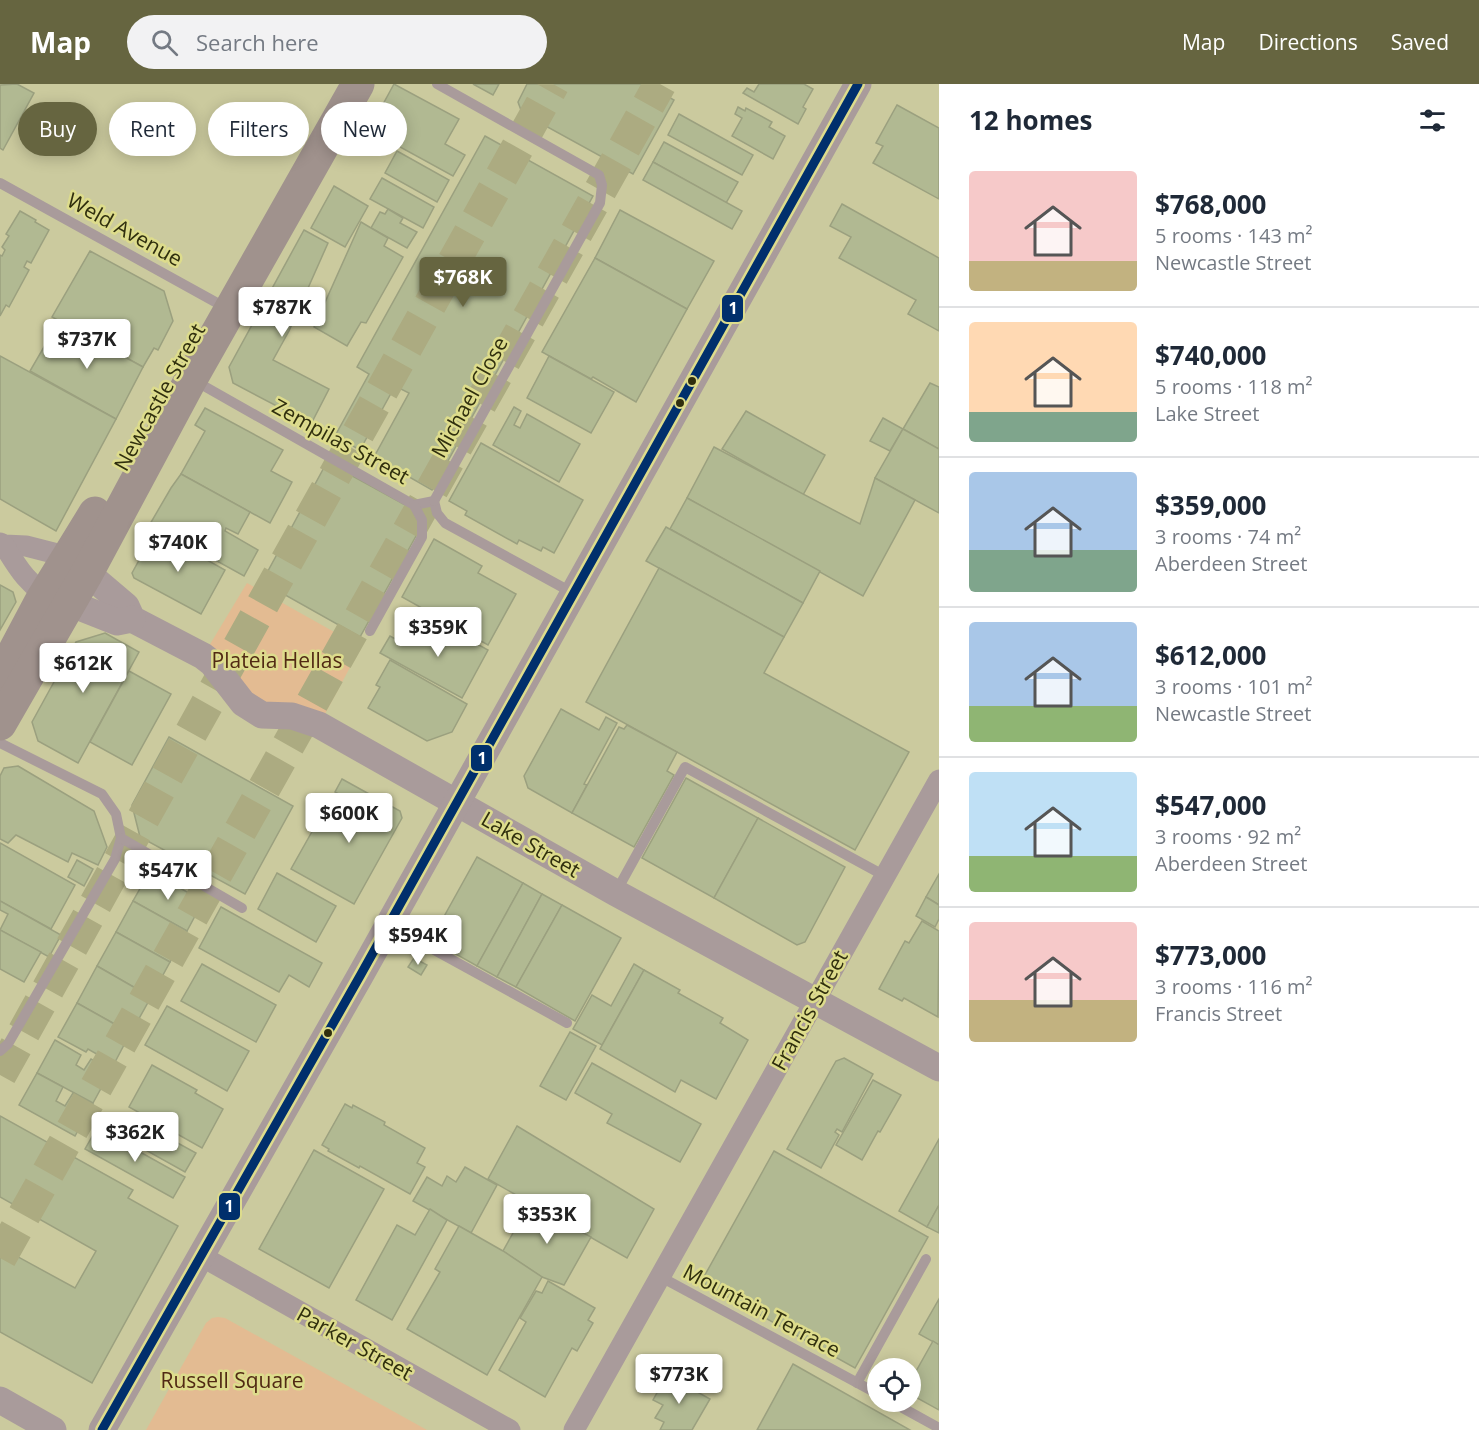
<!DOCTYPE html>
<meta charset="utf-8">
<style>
:root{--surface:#fff;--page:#f2f2f3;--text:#1f2937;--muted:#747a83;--line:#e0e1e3;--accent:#666540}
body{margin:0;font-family:"Open Sans",sans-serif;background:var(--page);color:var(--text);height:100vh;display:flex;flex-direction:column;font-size:22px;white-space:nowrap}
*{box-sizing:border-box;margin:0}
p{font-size:20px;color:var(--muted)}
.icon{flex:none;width:33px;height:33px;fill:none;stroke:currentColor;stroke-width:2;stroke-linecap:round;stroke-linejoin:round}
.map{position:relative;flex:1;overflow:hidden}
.side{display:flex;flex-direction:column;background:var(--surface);width:540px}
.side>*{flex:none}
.guide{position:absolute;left:18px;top:18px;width:570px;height:54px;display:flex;gap:12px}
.buttons{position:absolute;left:867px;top:1274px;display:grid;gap:12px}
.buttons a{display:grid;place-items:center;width:54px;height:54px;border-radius:50%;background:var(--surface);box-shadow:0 3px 15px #0003;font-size:30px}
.price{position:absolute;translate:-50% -51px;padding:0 14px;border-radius:6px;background:#fff;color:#222;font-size:20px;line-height:39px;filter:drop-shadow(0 2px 3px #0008)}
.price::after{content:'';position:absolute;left:50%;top:36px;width:18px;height:14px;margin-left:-9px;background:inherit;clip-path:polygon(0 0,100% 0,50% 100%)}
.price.current{background:var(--accent);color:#fff}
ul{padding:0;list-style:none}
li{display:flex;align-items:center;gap:18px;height:150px;padding:0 30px}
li+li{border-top:2px solid var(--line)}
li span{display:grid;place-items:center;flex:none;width:168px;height:120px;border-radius:6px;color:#555}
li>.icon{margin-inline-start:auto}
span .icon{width:72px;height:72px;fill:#fffc;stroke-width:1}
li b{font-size:26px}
h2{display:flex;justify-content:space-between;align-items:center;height:72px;padding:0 30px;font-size:26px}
.tag{padding:0 21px;border-radius:27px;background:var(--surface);box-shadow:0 3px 15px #0003;font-size:21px;line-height:54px}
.tag.current{background:var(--accent);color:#fff}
header{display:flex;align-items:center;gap:36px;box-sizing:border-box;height:84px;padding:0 30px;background:var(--accent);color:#fff}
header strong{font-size:28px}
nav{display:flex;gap:33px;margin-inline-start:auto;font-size:21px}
.search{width:420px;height:54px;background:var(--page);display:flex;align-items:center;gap:15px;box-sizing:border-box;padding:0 21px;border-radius:33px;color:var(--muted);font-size:22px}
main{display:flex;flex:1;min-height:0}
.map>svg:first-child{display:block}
.green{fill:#e3bb92}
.building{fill:#b1b992;stroke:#9ba07f;stroke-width:1.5}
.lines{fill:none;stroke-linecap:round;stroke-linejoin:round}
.motorway-tunnel{stroke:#acab81;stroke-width:33;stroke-dasharray:33 16;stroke-linecap:butt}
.service{stroke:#a99b9b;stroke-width:10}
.minor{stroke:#a99b9b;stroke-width:21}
.tertiary{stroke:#a99b9b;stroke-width:27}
.primary{stroke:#a0928d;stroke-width:33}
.bus-1-casing{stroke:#dddc8c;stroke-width:14}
.bus-1{stroke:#002f6c;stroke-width:9}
.bus-dot{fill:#302f0e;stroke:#dddc8c;stroke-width:2}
.labels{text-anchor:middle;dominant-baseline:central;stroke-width:5;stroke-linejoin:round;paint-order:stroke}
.street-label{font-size:21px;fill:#302f0e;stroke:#dddc8c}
.park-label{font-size:21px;fill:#512a14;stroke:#dddc8c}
.line-badge{stroke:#dddc8c;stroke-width:2}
.badge-label{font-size:16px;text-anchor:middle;font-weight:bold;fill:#fff}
</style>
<header>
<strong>Map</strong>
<div class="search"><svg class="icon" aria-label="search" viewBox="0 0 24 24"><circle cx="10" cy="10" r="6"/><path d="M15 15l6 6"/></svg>Search here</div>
<nav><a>Map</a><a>Directions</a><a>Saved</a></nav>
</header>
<main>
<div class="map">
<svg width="939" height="1346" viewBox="0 0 939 1346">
<rect width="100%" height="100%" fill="#cbca9e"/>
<!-- green -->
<g class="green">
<path d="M247,499L361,563L319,641L261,630L203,572Z"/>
<path d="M218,1233L225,1234L427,1346H146L206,1239L212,1234Z"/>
</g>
<!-- building -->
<g class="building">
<path d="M17,0L34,9L3,66L0,64V1Z"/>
<path d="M394,0L459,35L445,60L465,71L453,92L369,46Z"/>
<path d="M473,0H499L493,11Z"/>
<path d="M527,0H646L674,16L633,90L522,29L518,18Z"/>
<path d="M759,0H804L813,5L803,23L806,25L798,40L743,9L747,4L754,8Z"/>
<path d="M897,21L939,44V115L873,79L883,62L876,59Z"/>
<path d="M738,23L745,27L746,24L772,38L769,43L785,52L773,75L732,52L742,34L735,30Z"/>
<path d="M679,30L753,71L742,91L668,51Z"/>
<path d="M485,52L593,112L432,406L374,373L409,309L395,302L360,366L335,352L369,290L357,283Z"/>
<path d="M664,58L738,98L726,119L653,78Z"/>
<path d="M397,67L449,96L437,118L385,89Z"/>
<path d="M653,78L742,127L732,145L643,96Z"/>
<path d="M382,94L434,123L423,144L370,115Z"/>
<path d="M334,102L368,122L345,163L311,144Z"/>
<path d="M842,120L939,174V247L908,230L916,216L839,174L851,153L830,142Z"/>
<path d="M388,125L403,134L400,139L417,148L407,164L371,144L380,128L385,130Z"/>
<path d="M620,126L714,177L687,225L595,174Z"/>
<path d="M20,127L36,136L35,138L49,146L31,179L27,177L24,183L29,186L9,223L6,221L0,232V171L2,172L5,166L2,163L9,152L6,150Z"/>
<path d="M361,138L388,154L384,162L403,173L366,239L361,238L347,262L314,243Z"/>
<path d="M304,146L328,159L289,247L273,276L329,305L311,340L233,299L229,283Z"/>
<path d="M90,167L164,207L173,237L158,266L154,264L143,283L52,233Z"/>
<path d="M595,174L687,225L636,318L593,293L591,295L542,268Z"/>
<path d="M59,237L143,283L116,335L30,287Z"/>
<path d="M0,272L116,335L56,447L0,415Z"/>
<path d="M549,272L614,308L591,349L527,314Z"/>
<path d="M930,299L939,303V365L903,345Z"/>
<path d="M514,323L521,327L514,341L520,344L527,330L580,360L559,398L493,361Z"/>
<path d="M205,324L283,366L271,387L292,398L270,439L181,390L205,347L195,341Z"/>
<path d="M746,327L825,371L803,411L722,365Z"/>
<path d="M883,334L903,345L890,367L870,357Z"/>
<path d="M903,345L939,365V429L875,394Z"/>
<path d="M481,359L583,416L554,469L543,463L541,467L519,456L517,460L465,431L467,427L449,417Z"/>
<path d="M714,363L860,440L875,394L915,416L863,512L687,414Z"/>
<path d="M327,378L409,423L416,452L360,553L262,498Z"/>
<path d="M181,390L250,428L238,450L226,444L225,447L258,466L244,492L150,440L171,404Z"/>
<path d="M687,414L820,487L803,519L670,445Z"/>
<path d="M666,443L803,519L784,553L646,477Z"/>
<path d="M155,447L225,486L201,530L134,494L132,489Z"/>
<path d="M434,455L482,482L478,489L516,510L488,561L402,513Z"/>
<path d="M659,484L784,553L764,589L909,668L855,766L586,618Z"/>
<path d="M0,501L13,508L16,518L0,546Z"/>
<path d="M443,541L488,566L462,614L380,569L390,552L399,557L407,542L434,557Z"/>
<path d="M105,549L139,568L78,679L38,657L32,638L76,558Z"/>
<path d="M390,576L467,620L452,648L427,657L368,624L380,603L376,601Z"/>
<path d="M129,587L171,610L132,681L90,658Z"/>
<path d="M561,625L599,646L606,633L617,639L584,700L587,701L572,729L528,704L524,692Z"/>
<path d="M627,641L677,668L667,687L674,691L634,763L572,729L619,643L624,645Z"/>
<path d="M169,653L293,722L245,810L140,753L132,721Z"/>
<path d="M18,682L94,727L107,763L98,781L72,769L68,778L16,751L8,759L0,755V692L4,684Z"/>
<path d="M686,694L758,734L714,814L642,774Z"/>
<path d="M342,695L400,727L402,734L354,820L291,785L318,737L330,743L346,714L335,708Z"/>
<path d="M758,734L845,783L805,858L797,861L714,814Z"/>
<path d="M0,759L75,801L51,845L0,817Z"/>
<path d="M477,773L523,799L477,882L431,856Z"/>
<path d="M77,776L93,785L84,802L68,793Z"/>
<path d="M150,787L203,817L187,847L133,817Z"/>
<path d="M277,789L336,822L316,858L258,825Z"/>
<path d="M939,790V821L926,813Z"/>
<path d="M523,799L542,810L497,893L477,882Z"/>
<path d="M542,810L562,821L516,903L497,893Z"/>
<path d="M926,813L939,821V835L935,843L916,832Z"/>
<path d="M0,817L61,851L49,873L0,846L8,830L0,826Z"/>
<path d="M133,817L187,847L170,878L116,848Z"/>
<path d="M562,821L621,854L575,937L516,903Z"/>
<path d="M221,823L322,879L309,903L289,891L279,908L199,864Z"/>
<path d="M922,837L939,847L938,933L904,914L902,917L879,905L905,857L909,859Z"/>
<path d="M0,846L41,868L24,898L0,885Z"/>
<path d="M116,848L170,878L151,913L97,882Z"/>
<path d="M414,874L427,881L421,891L408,883Z"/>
<path d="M202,880L276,921L256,958L181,917Z"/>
<path d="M634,880L644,886L602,961L573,945L592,911L611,922Z"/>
<path d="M97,882L151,913L131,949L77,919Z"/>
<path d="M644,886L680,906L678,909L723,934L720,939L748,956L716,1015L681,996L675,1008L600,965Z"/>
<path d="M77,919L125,946L120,956L125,959L114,980L88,965L86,968L58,953Z"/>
<path d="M167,922L249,967L227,1007L145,961Z"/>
<path d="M570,948L596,962L566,1016L540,1002Z"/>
<path d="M55,956L81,971L76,981L84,986L91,975L111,986L93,1019L37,989Z"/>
<path d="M844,974L873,990L842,1048L837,1045L835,1048L839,1051L821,1084L787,1065L836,977Z"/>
<path d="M592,979L701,1040L680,1078L607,1039L612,1030L575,1009Z"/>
<path d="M152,981L197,1006L195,1009L223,1025L202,1064L129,1023Z"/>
<path d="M37,989L63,1003L56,1017L65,1022L73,1009L93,1020L75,1052L19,1021Z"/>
<path d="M873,996L901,1011L880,1048L878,1047L862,1076L836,1061Z"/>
<path d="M345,1020L352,1024L353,1021L385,1038L384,1041L425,1064L417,1079L425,1083L410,1110L360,1082L359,1084L328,1067L329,1065L322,1061Z"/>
<path d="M125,1030L196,1069L185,1088L115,1049Z"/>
<path d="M0,1032L133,1106L128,1114L178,1142L92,1299L0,1248V1163L75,1204L96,1167L0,1113Z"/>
<path d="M517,1042L654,1125L627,1174L488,1095Z"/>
<path d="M97,1044L185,1093L173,1114L85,1065Z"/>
<path d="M939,1055V1121L927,1143L899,1127Z"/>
<path d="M314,1066L384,1105L329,1204L259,1165Z"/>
<path d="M774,1067L928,1153L855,1284L701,1198Z"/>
<path d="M465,1083L497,1101L471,1149L413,1117L427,1093L442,1102L447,1092L456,1098Z"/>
<path d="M529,1120L591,1153L564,1201L542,1193L503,1167Z"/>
<path d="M939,1121V1149L927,1143Z"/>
<path d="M430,1125L447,1136L392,1236L356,1216L397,1141L415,1151Z"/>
<path d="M459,1142L503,1167L542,1193L487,1291L407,1245L440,1188L435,1185Z"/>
<path d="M548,1197L595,1224L588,1236L593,1239L577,1267L572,1264L545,1313L499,1286L526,1238L520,1234L536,1207L542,1209Z"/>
<path d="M939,1215V1261L919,1250Z"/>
<path d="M933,1257L939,1261V1326L910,1310V1298Z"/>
<path d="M793,1280L910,1346H757Z"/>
<path d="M667,1291L710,1315L692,1346H660L664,1338L655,1334L663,1321L653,1316Z"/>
</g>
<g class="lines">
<!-- motorway-tunnel -->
<g class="motorway-tunnel">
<path d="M0,991L553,0"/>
<path d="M0,1174L660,0"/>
</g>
<!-- service -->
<g class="service">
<path d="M0,99L228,225"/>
<path d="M174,285L414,421L434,417L437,429L445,439L573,509"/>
<path d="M434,417L600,119L602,101L599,91L437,0"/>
<path d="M370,547L422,453V436L414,421"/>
<path d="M0,659L102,710L116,730L121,754L115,775L8,960L0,967"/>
<path d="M121,754L242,824"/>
<path d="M616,808L685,683L885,792"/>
<path d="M389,841L567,939"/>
<path d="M659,1192L878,1310"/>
<path d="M857,1299L926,1175"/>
<path d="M890,1317L939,1344"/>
</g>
<!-- minor -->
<g class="minor">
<path d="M0,459L4,461L26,462L69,473"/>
<path d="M4,461C17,483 31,506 56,515"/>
<path d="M201,1172L510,1346"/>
<path d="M574,1346L939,696"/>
</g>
<!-- tertiary -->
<g class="tertiary">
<path d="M73,477L126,522L132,535L203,572L212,579L243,619L262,631L292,632L319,641L616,809L939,984"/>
<path d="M69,519L117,538L132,535"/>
<path d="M0,1316L53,1346"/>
<path d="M102,1346L360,892L858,0"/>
</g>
<!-- primary -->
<g class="primary">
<path d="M0,594L41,517L95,429"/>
<path d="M0,640L87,489L191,295L358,0"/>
</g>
<!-- bus-1 casing -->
<g class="bus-1-casing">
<path id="bus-1" d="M102,1346L360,892L858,0"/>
</g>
<!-- bus-1 -->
<use href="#bus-1" class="bus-1"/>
</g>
<!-- markers -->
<g class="bus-dot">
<circle cx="692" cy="297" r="5"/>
<circle cx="680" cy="319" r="5"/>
<circle cx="328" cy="949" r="5"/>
</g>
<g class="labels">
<!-- street labels -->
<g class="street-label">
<text transform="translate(125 145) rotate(29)">Weld Avenue</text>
<text transform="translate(159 313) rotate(-61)">Newcastle Street</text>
<text transform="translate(469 313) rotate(-61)">Michael Close</text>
<text transform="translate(341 357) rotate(29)">Zempilas Street</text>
<text transform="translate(531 760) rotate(30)">Lake Street</text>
<text transform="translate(809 926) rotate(-61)">Francis Street</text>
<text transform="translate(762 1226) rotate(28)">Mountain Terrace</text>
<text transform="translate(355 1259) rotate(29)">Parker Street</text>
</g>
<!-- park labels -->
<g class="park-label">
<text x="277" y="576">Plateia Hellas</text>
<text x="232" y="1296">Russell Square</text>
</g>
</g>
<g class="line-badge">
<rect x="721" y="210" width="23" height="29" rx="6" fill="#002f6c"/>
<rect x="470" y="660" width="23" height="28" rx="6" fill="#002f6c"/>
<rect x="218" y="1108" width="23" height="29" rx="6" fill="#002f6c"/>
</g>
<g class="badge-label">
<text x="733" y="230">1</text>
<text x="482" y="680">1</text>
<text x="229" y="1128">1</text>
</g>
</svg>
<div class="buttons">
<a><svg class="icon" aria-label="locate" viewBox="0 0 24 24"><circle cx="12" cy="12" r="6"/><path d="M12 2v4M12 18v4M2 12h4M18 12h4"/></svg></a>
</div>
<b class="price current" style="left:463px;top:224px">$768K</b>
<b class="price" style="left:282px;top:254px">$787K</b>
<b class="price" style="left:87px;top:286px">$737K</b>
<b class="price" style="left:178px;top:489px">$740K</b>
<b class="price" style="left:438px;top:574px">$359K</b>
<b class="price" style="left:83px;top:610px">$612K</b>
<b class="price" style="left:349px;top:760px">$600K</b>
<b class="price" style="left:168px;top:817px">$547K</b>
<b class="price" style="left:418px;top:882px">$594K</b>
<b class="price" style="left:135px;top:1079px">$362K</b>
<b class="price" style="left:547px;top:1161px">$353K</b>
<b class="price" style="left:679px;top:1321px">$773K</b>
<div class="guide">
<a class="tag current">Buy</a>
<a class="tag">Rent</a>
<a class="tag">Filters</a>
<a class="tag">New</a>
</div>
</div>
<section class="side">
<h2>12 homes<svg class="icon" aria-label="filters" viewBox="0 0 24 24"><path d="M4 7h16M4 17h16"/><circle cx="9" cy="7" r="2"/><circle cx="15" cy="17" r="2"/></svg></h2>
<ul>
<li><span style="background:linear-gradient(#f6c9c9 75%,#c2b280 0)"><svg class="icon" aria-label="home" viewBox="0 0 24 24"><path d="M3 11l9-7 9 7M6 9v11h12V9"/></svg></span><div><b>$768,000</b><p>5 rooms · 143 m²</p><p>Newcastle Street</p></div></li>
<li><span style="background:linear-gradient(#ffd9b3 75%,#7fa58c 0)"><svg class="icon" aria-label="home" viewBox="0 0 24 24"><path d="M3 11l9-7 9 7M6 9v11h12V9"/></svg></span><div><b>$740,000</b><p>5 rooms · 118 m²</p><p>Lake Street</p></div></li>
<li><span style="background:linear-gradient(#a9c7e8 65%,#7fa58c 0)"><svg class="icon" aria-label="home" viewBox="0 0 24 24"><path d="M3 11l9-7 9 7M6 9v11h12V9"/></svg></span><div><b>$359,000</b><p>3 rooms · 74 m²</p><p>Aberdeen Street</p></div></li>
<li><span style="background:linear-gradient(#a9c7e8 70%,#8fb573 0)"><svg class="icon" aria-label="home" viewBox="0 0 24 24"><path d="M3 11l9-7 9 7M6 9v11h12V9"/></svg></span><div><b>$612,000</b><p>3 rooms · 101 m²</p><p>Newcastle Street</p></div></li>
<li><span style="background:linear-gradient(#bfe0f5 70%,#8fb573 0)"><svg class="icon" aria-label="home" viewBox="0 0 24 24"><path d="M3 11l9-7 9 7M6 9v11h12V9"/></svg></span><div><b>$547,000</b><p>3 rooms · 92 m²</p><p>Aberdeen Street</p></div></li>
<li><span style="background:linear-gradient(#f6c9c9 65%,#c2b280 0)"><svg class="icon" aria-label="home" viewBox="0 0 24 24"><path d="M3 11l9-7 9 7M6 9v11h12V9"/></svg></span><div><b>$773,000</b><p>3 rooms · 116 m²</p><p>Francis Street</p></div></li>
</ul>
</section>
</main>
